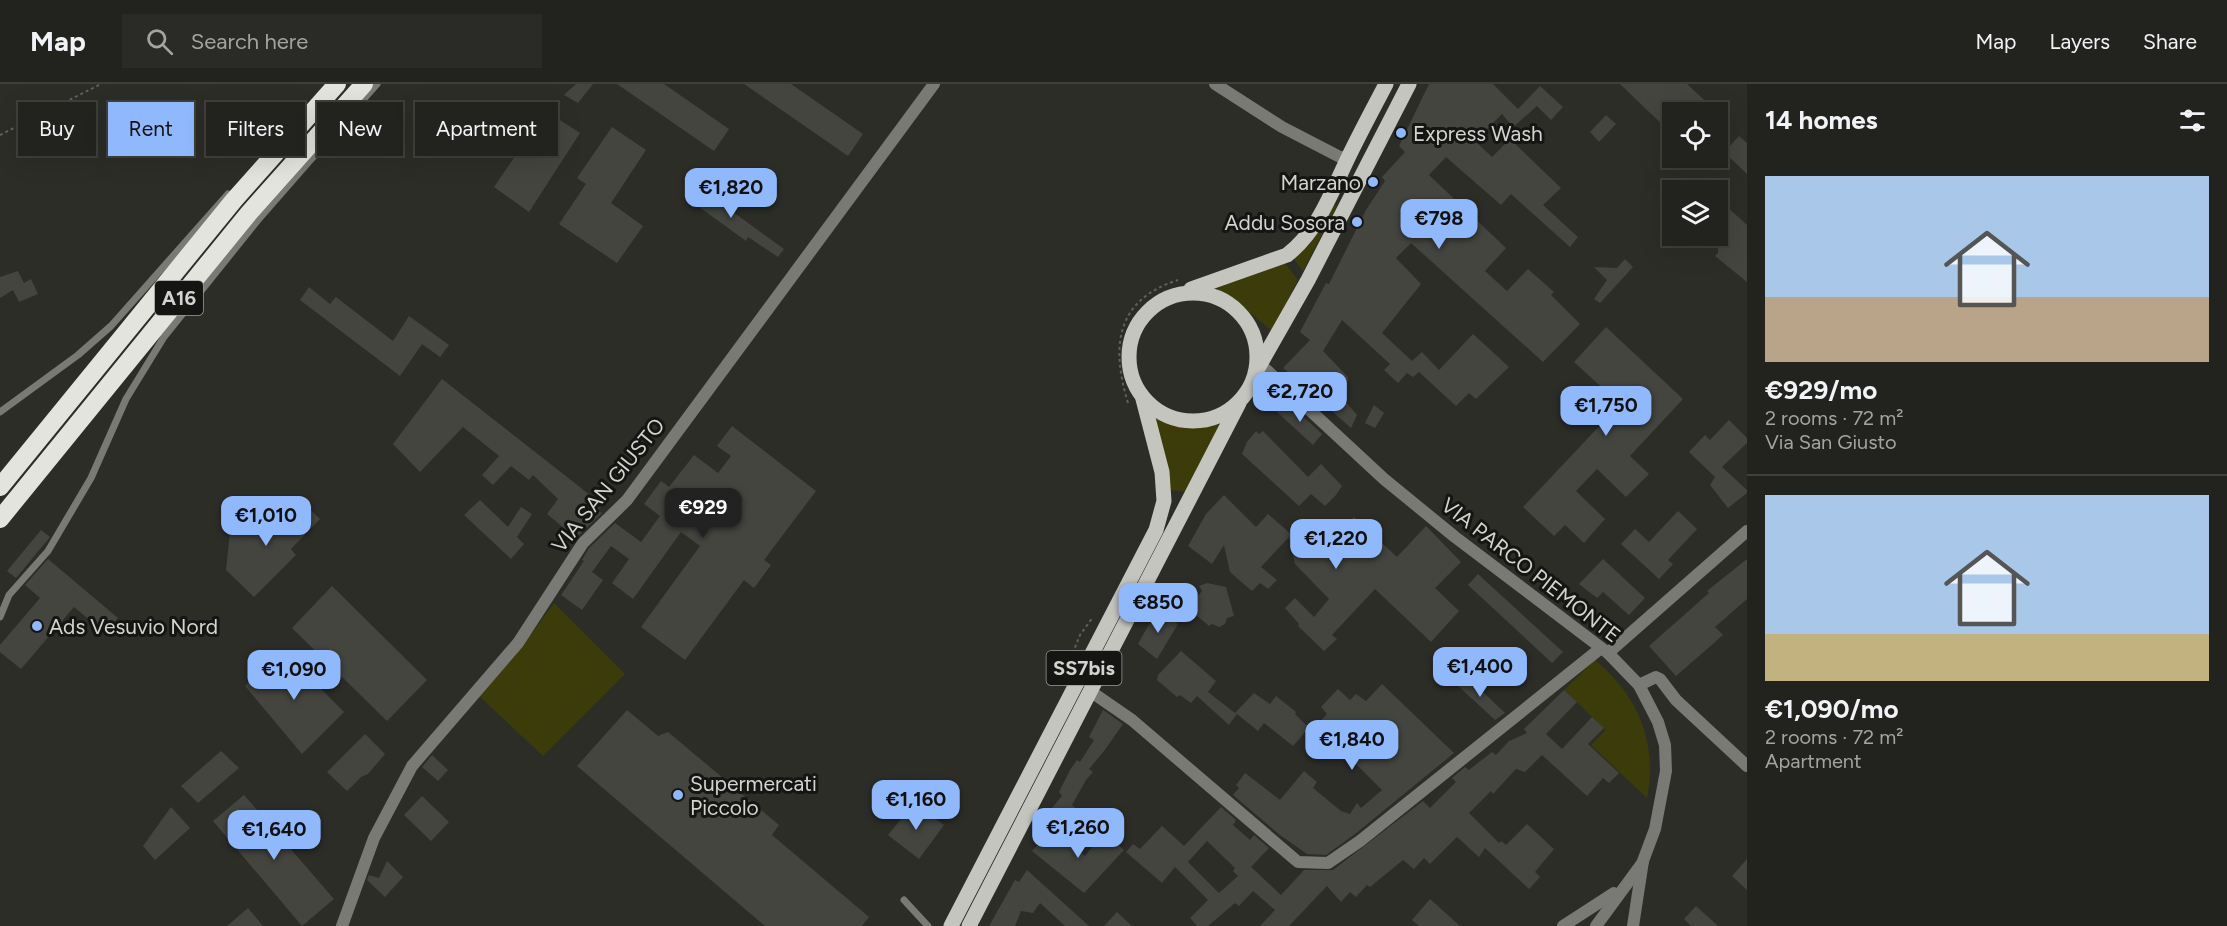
<!DOCTYPE html>
<meta charset="utf-8">
<style>
:root{--surface:#22221e;--page:#2a2a27;--text:#f1f3f6;--muted:#a2a4a4;--line:#3f3f3c;--accent:#8fb8fd}
body{margin:0;font-family:Figtree,sans-serif;background:var(--page);color:var(--text);height:100vh;display:flex;flex-direction:column;font-size:22px;white-space:nowrap}
*{box-sizing:border-box;margin:0}
p{font-size:20px;color:var(--muted)}
.icon{flex:none;width:33px;height:33px;fill:none;stroke:currentColor;stroke-width:2;stroke-linecap:round;stroke-linejoin:round}
.map{position:relative;flex:1;overflow:hidden}
.side{display:flex;flex-direction:column;background:var(--surface);width:480px}
.side>*{flex:none}
.banner{position:absolute;left:18px;top:18px;width:570px;height:54px;display:flex;gap:12px}
.tools{position:absolute;left:1662px;top:18px;display:grid;gap:12px}
.tools a{display:grid;place-items:center;width:66px;height:66px;border-radius:0px;background:var(--surface);box-shadow:0 6px 24px #0002,0 0 0 2px var(--line);font-size:30px}
.price{position:absolute;translate:-50% -51px;padding:0 14px;border-radius:12px;background:var(--accent);color:#111;font-size:20px;line-height:39px;filter:drop-shadow(0 2px 3px #0008)}
.price::after{content:'';position:absolute;left:50%;top:36px;width:18px;height:14px;margin-left:-9px;background:inherit;clip-path:polygon(0 0,100% 0,50% 100%)}
.price.on{background:#222;color:#fff}
ul{padding:0;list-style:none}
li{display:grid;align-content:center;gap:12px;height:318px;padding:0 18px}
li+li{border-top:2px solid var(--line)}
li span{display:grid;place-items:center;height:186px;border-radius:0px;color:#555}
li>.icon{margin-inline-start:auto}
span .icon{width:108px;height:108px;fill:#fffc;stroke-width:1}
li b{font-size:26px}
h2{display:flex;justify-content:space-between;align-items:center;height:72px;padding:0 18px;font-size:26px}
.tag{padding:0 21px;border-radius:0px;background:var(--surface);box-shadow:0 6px 24px #0002,0 0 0 2px var(--line);font-size:21px;line-height:54px}
.tag.on{background:var(--accent);color:#111}
header{display:flex;align-items:center;gap:36px;box-sizing:border-box;height:84px;padding:0 30px;background:var(--surface);border-bottom:2px solid var(--line)}
header strong{font-size:28px}
nav{display:flex;gap:33px;margin-inline-start:auto;font-size:21px}
.search{width:420px;height:54px;background:var(--page);display:flex;align-items:center;gap:15px;box-sizing:border-box;padding:0 21px;border-radius:0px;color:var(--muted);font-size:22px}
main{display:flex;flex:1;min-height:0}
.map>svg:first-child{display:block}
.grass{fill:#3b3c09}
.building{fill:#44453f;fill-rule:evenodd}
.lines{fill:none;stroke-linecap:round;stroke-linejoin:round}
.path{stroke:#60605c;stroke-width:2;stroke-dasharray:3 3;stroke-linecap:butt}
.lane{stroke:#797976;stroke-width:7}
.street{stroke:#797976;stroke-width:12}
.primary{stroke:#c5c5c0;stroke-width:15}
.highway{stroke:#e3e4dd;stroke-width:18}
.poi-dot{fill:#8fb8fd;stroke:#151513;stroke-width:2}
.labels{text-anchor:middle;dominant-baseline:central;stroke-width:6;stroke-linejoin:round;paint-order:stroke}
.shield{fill:#151513;stroke:#9a9b97;stroke-width:1.5}
.shield-label{font-size:20px;font-weight:bold;fill:#d3d4d0}
.poi-label{font-size:21px;fill:#d3d4d0;stroke:#151513;text-anchor:start}
.street-label{font-size:21px;fill:#d3d4d0;stroke:#151513}
</style>
<header>
<strong>Map</strong>
<div class="search"><svg class="icon" aria-label="search" viewBox="0 0 24 24"><circle cx="10" cy="10" r="6"/><path d="M15 15l6 6"/></svg>Search here</div>
<nav><a>Map</a><a>Layers</a><a>Share</a></nav>
</header>
<main>
<div class="map">
<svg width="1747" height="842" viewBox="0 0 1747 842">
<rect width="100%" height="100%" fill="#2d2d28"/>
<!-- grass -->
<g class="grass">
<path d="M1337,121V122L1303,187L1293,174L1310,160L1333,122Z"/>
<path d="M1285,179L1298,196L1272,247L1237,218L1217,205L1219,202Z"/>
<path d="M1153,331C1175,344 1197,346 1222,337L1188,408L1171,406Z"/>
<path d="M554,519L625,590L543,672L478,611L524,560Z"/>
<path d="M1595,576C1638,612 1658,658 1647,714L1591,661L1606,646L1564,606Z"/>
</g>
<!-- building -->
<g class="building">
<path d="M576,0H593L578,19L564,11Z"/>
<path d="M617,0H664L729,45L714,67Z"/>
<path d="M744,0H791L863,50L848,72Z"/>
<path d="M1429,0H1493L1518,25L1540,2L1563,23L1551,36L1537,22L1513,43L1502,30L1475,57L1492,73L1510,55L1561,104L1543,121L1578,153L1570,163L1511,110L1501,121L1446,73L1429,91L1506,164L1485,187L1507,207L1528,185L1554,208L1551,211L1580,240L1543,278L1411,159L1396,174L1421,200L1382,249L1412,277L1422,268L1439,286L1473,250L1509,283L1476,315L1469,309L1456,322L1419,288L1413,293L1407,289L1398,299L1384,286L1390,280L1342,236L1323,267L1348,293V296L1340,305L1347,312L1344,316L1357,331L1351,344L1283,284L1310,256L1300,248L1326,199L1329,200L1366,126L1385,97L1382,93L1405,68L1399,62Z"/>
<path d="M1620,0H1687L1717,28H1672V50Z"/>
<path d="M546,27L580,49L529,128L494,103Z"/>
<path d="M1606,31L1616,40L1599,58L1590,48Z"/>
<path d="M612,43L646,66L611,119L643,142L617,179L559,140L586,100L577,94Z"/>
<path d="M1739,52L1747,59V90L1724,68Z"/>
<path d="M693,99L784,165L778,173L748,153L746,157L684,112Z"/>
<path d="M1725,121L1747,141V198L1715,172L1718,169V130Z"/>
<path d="M1625,175L1633,183L1600,219L1594,215L1607,196L1594,183L1617,184Z"/>
<path d="M18,187L24,199L31,195L38,210L19,218L13,206L0,214V193Z"/>
<path d="M309,203L330,220L336,213L393,257L409,232L449,261L440,273L422,260L400,292L300,216Z"/>
<path d="M1606,243L1683,315L1630,372L1649,390L1626,413L1597,385L1576,407L1605,435L1584,459L1565,441L1554,452L1523,423L1620,320L1574,278Z"/>
<path d="M442,295L590,411L584,418L600,424L598,427L602,429L576,454L547,430L558,415L533,391L529,396L511,382L493,401L482,391L499,372L463,343L420,388L393,360Z"/>
<path d="M1287,318L1322,350L1313,361L1277,328Z"/>
<path d="M1374,321L1384,329L1375,344L1365,339Z"/>
<path d="M1729,336L1747,354V359L1722,383L1747,406V409L1728,424L1710,401L1715,393L1689,368L1705,351L1710,356Z"/>
<path d="M732,342L816,407L764,476L771,481L754,504L744,496L685,576L641,543L700,462L681,448L633,515L612,499L629,475L611,462L592,488L603,496L582,526L561,511L584,477L582,476L589,464L615,439L641,458L660,432L644,420L661,397L669,403L694,371L718,389L731,372L717,362Z"/>
<path d="M1256,347L1259,350L1263,347L1308,393L1321,380L1342,402L1336,411L1325,422L1311,410L1299,422L1242,370L1247,358Z"/>
<path d="M1224,411L1256,443L1268,430L1307,464L1317,453L1327,462L1354,433L1397,473L1426,442L1461,478L1435,504L1459,527L1431,558L1375,505L1332,551L1337,555L1324,567L1298,542L1299,540L1285,524L1295,514L1314,533L1329,515L1295,480L1289,453L1261,483L1277,496L1268,505L1260,499L1252,507L1230,488L1224,461L1212,480L1188,462L1206,430Z"/>
<path d="M480,416L508,443L521,423L532,430L517,453L524,460L511,475L464,431Z"/>
<path d="M301,417L320,435L291,465L296,471L254,513L226,486L230,448L252,426L273,447Z"/>
<path d="M1678,427L1697,445L1668,476L1673,480L1659,495L1621,460L1635,445L1649,458Z"/>
<path d="M41,446L50,453L16,494L7,487Z"/>
<path d="M48,475L118,534L105,549L74,523L21,585L0,568V561L40,514L25,501Z"/>
<path d="M1603,475L1645,514L1629,531L1603,508L1597,514L1579,500Z"/>
<path d="M1747,475V515L1715,543L1723,551L1676,592L1649,562L1709,509L1707,507Z"/>
<path d="M1478,490L1563,568L1552,579L1468,501Z"/>
<path d="M1207,499L1226,503L1234,532L1227,534L1225,540L1219,543L1212,540L1209,542L1188,524L1202,507L1199,502Z"/>
<path d="M332,502L427,596L387,637L292,544Z"/>
<path d="M1158,524L1178,540L1157,575L1138,560Z"/>
<path d="M282,566L344,628L302,670L245,602Z"/>
<path d="M1181,567L1216,597L1208,608L1235,629L1254,609L1270,620L1276,612L1296,628L1295,630L1309,644L1293,662L1264,639L1258,647L1237,630L1229,641L1197,612L1191,619L1180,611L1177,613L1157,596L1158,591Z"/>
<path d="M1465,591L1505,629L1495,636L1456,600Z"/>
<path d="M1382,600L1454,669L1355,750L1326,771L1307,770L1280,751L1233,711L1239,704L1236,701L1245,689L1280,716L1304,687L1317,698L1313,704L1341,727L1350,730L1357,719L1361,724L1382,706L1343,667L1330,649L1325,654L1315,643L1327,630L1321,623L1338,605L1350,616L1356,610L1366,617Z"/>
<path d="M1564,606L1577,618L1546,650L1562,665L1592,633L1604,644L1588,660L1619,689L1609,699L1603,694L1587,712L1542,671L1525,688L1516,685L1493,710L1491,707L1469,729L1499,759L1501,757L1506,761L1527,740L1554,765L1535,788L1540,793L1529,805L1485,764L1479,773L1457,753L1430,780L1424,774L1414,785L1403,776L1370,803L1367,801L1356,813L1350,808L1341,818L1327,802L1289,842H1260L1275,826L1253,807L1239,822L1235,819L1208,842H1197L1190,834L1208,816L1175,783L1162,799L1126,768L1133,760L1140,765L1162,742L1184,762L1221,723L1236,736L1233,741L1250,756L1254,751L1269,764L1251,783L1281,811L1304,786H1333L1423,717L1430,724L1456,698L1452,694L1465,683L1469,686L1492,668L1496,671L1509,657L1527,649L1524,645ZM1207,757L1235,784L1233,787L1238,792L1219,809L1188,778Z"/>
<path d="M627,626L658,652L668,648L779,741L772,751L869,833L862,842H765L577,682Z"/>
<path d="M1103,626L1123,640L1104,667L1089,685L1093,688L1086,696L1072,721L1080,728L1064,746L1048,732L1050,726L1062,712L1059,708L1070,686L1077,676L1080,678L1094,656L1089,653Z"/>
<path d="M365,650L385,670L368,690L361,693L347,707L327,688Z"/>
<path d="M221,667L239,684L198,719L181,702Z"/>
<path d="M432,671L448,686L438,697L422,683Z"/>
<path d="M244,711L334,815L302,842L213,737Z"/>
<path d="M422,712L449,738L431,757L404,731Z"/>
<path d="M914,719L944,741L919,775L888,751Z"/>
<path d="M171,723L190,744L155,776L143,762Z"/>
<path d="M1053,745L1085,772L1104,748L1124,766L1084,809L1032,767Z"/>
<path d="M1747,775V806L1732,792Z"/>
<path d="M387,777L403,793L385,813L367,796L369,791L379,794Z"/>
<path d="M1027,786L1089,842H1065L1040,819L1033,829L1021,827L1015,842H989L1015,796L1019,798Z"/>
<path d="M1430,815L1460,842H1419L1412,836Z"/>
<path d="M1696,822L1718,842H1691L1684,835Z"/>
<path d="M248,824L263,842H227Z"/>
<path d="M1117,828L1132,842H1104Z"/>
</g>
<g class="lines">
<!-- path -->
<g class="path">
<path d="M0,51L101,0"/>
<path d="M1128,319C1111,263 1115,216 1178,196"/>
<path d="M1066,586L1080,551L1093,533"/>
</g>
<!-- lane -->
<g class="lane">
<path d="M0,328L78,271L111,242L228,110"/>
<path d="M0,533L9,511L48,467L91,394L126,315L164,253L258,136L377,0"/>
<path d="M904,816L928,842"/>
</g>
<!-- street -->
<g class="street">
<path d="M1215,0L1282,43L1340,73H1348"/>
<path d="M1260,280L1384,395L1455,453L1608,569L1639,601L1658,638L1665,661L1666,687L1655,745L1643,777L1633,842"/>
<path d="M1608,569L1747,447"/>
<path d="M1639,601L1656,593L1660,595L1676,616L1747,682"/>
<path d="M1090,607L1132,636L1298,778L1328,779L1360,757L1601,564"/>
<path d="M342,842L374,754L412,682L518,559L583,459L627,416L934,0"/>
<path d="M1563,842L1614,809"/>
<path d="M1596,842L1643,778"/>
</g>
<!-- primary -->
<g class="primary">
<path d="M1191,205L1287,171C1318,147 1331,109 1348,74C1360,49 1373,25 1386,0"/>
<circle cx="1193" cy="273" r="64"/>
<path d="M1258,284L1308,196L1409,0"/>
<path d="M951,842L1156,446L1164,417L1162,388L1143,315"/>
<path d="M969,842L1239,319"/>
</g>
<!-- highway -->
<g class="highway">
<path d="M0,403L234,116L337,0"/>
<path d="M0,435L249,129L364,0"/>
</g>
</g>
<!-- markers -->
<g class="poi-dot">
<circle cx="1401" cy="49" r="6"/>
<circle cx="1373" cy="98" r="6"/>
<circle cx="1357" cy="138" r="6"/>
<circle cx="37" cy="542" r="6"/>
<circle cx="678" cy="711" r="6"/>
</g>
<g class="labels">
<!-- shield labels -->
<g class="shield">
<rect x="155" y="197" width="48" height="34" rx="4.5"/>
<rect x="1046.5" y="567" width="75" height="34" rx="4.5"/>
</g>
<g class="shield-label">
<text x="179" y="214">A16</text>
<text x="1084" y="584">SS7bis</text>
</g>
<!-- poi labels -->
<g class="poi-label">
<text x="1413" y="49">Express Wash</text>
<text x="1361" y="98" text-anchor="end">Marzano</text>
<text x="1345" y="138" text-anchor="end">Addu Sosora</text>
<text x="49" y="542">Ads Vesuvio Nord</text>
<text x="690" y="699">Supermercati<tspan x="690" dy="24">Piccolo</tspan></text>
</g>
<!-- street labels -->
<g class="street-label">
<text transform="translate(608 401) rotate(-51)">VIA SAN GIUSTO</text>
<text transform="translate(1531 486) rotate(38)">VIA PARCO PIEMONTE</text>
</g>
</g>
</svg>
<div class="tools">
<a><svg class="icon" aria-label="locate" viewBox="0 0 24 24"><circle cx="12" cy="12" r="6"/><path d="M12 2v4M12 18v4M2 12h4M18 12h4"/></svg></a>
<a><svg class="icon" aria-label="layers" viewBox="0 0 24 24"><path d="M12 4l9 5-9 5-9-5zM3 14l9 5 9-5"/></svg></a>
</div>
<b class="price" style="left:731px;top:135px">€1,820</b>
<b class="price" style="left:1439px;top:166px">€798</b>
<b class="price" style="left:1300px;top:339px">€2,720</b>
<b class="price" style="left:1606px;top:353px">€1,750</b>
<b class="price on" style="left:703px;top:455px">€929</b>
<b class="price" style="left:266px;top:463px">€1,010</b>
<b class="price" style="left:1336px;top:486px">€1,220</b>
<b class="price" style="left:1158px;top:550px">€850</b>
<b class="price" style="left:1480px;top:614px">€1,400</b>
<b class="price" style="left:294px;top:617px">€1,090</b>
<b class="price" style="left:1352px;top:687px">€1,840</b>
<b class="price" style="left:916px;top:747px">€1,160</b>
<b class="price" style="left:1078px;top:775px">€1,260</b>
<b class="price" style="left:274px;top:777px">€1,640</b>
<div class="banner">
<a class="tag">Buy</a>
<a class="tag on">Rent</a>
<a class="tag">Filters</a>
<a class="tag">New</a>
<a class="tag">Apartment</a>
</div>
</div>
<section class="side">
<h2>14 homes<svg class="icon" aria-label="filters" viewBox="0 0 24 24"><path d="M4 7h16M4 17h16"/><circle cx="9" cy="7" r="2"/><circle cx="15" cy="17" r="2"/></svg></h2>
<ul>
<li><span style="background:linear-gradient(#a9c7e8 65%,#b9a48a 0)"><svg class="icon" aria-label="home" viewBox="0 0 24 24"><path d="M3 11l9-7 9 7M6 9v11h12V9"/></svg></span><div><b>€929/mo</b><p>2 rooms · 72 m²</p><p>Via San Giusto</p></div></li>
<li><span style="background:linear-gradient(#a9c7e8 75%,#c2b280 0)"><svg class="icon" aria-label="home" viewBox="0 0 24 24"><path d="M3 11l9-7 9 7M6 9v11h12V9"/></svg></span><div><b>€1,090/mo</b><p>2 rooms · 72 m²</p><p>Apartment</p></div></li>
</ul>
</section>
</main>
